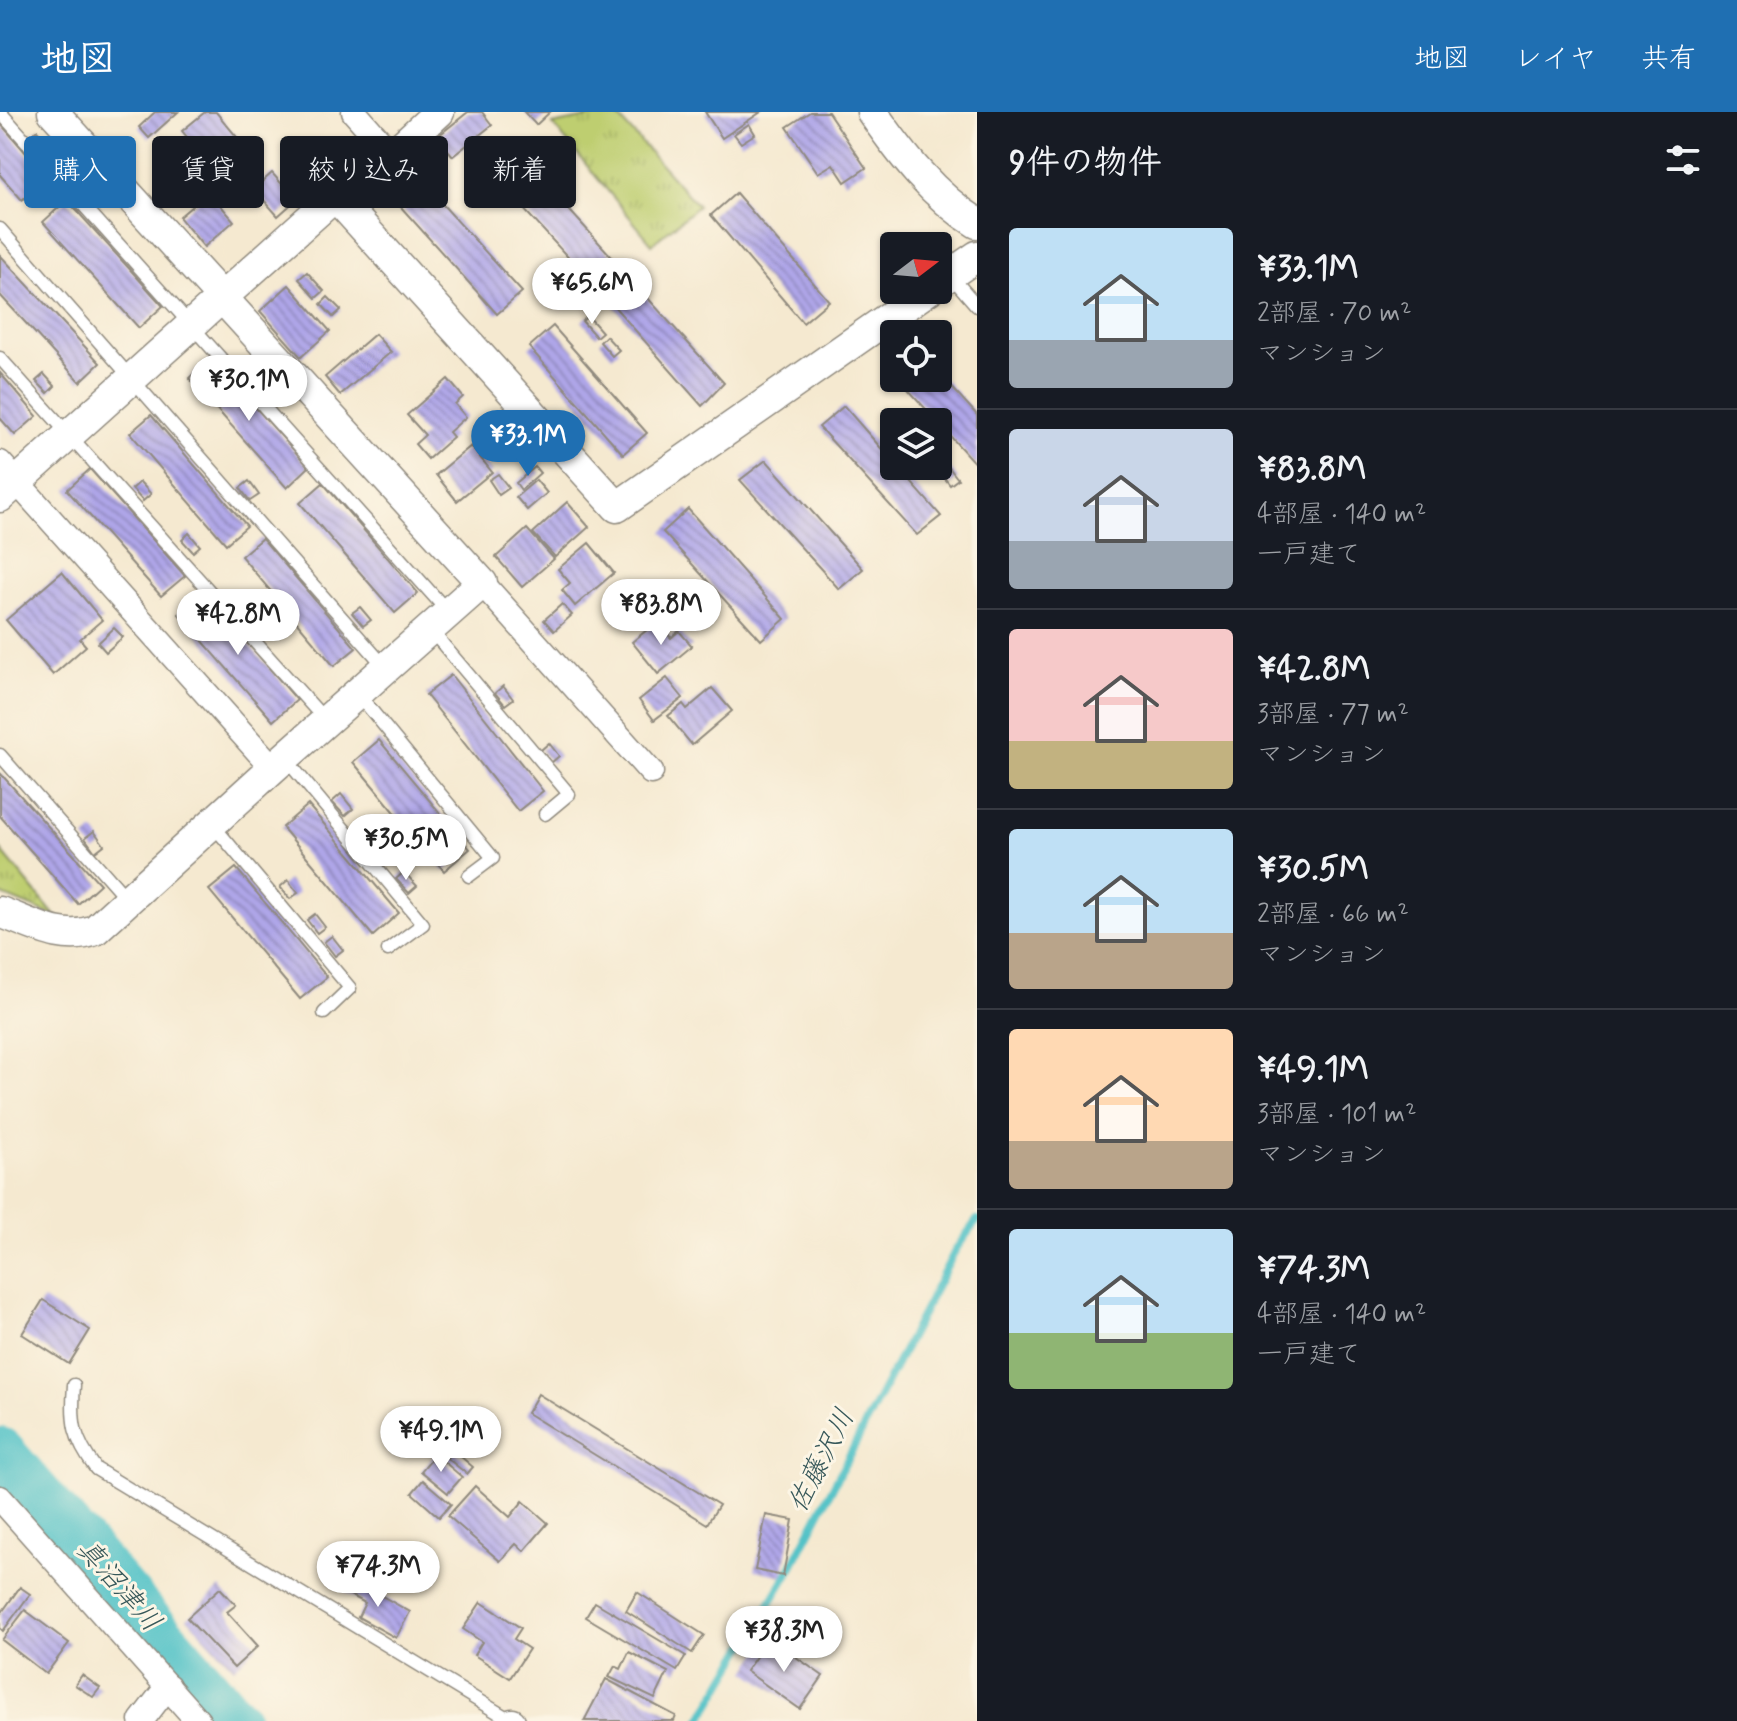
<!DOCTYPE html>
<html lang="ja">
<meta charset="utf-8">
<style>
:root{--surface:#171b24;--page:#242831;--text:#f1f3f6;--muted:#9ea1a6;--line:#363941;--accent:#1f6fb2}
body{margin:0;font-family:Mynerve,"Klee One",sans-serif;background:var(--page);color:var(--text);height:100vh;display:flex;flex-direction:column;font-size:30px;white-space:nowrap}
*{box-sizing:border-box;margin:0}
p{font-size:26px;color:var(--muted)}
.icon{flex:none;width:44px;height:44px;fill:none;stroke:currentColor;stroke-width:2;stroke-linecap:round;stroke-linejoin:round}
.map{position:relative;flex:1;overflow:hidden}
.side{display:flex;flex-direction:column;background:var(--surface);width:760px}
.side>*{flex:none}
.guide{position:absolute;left:24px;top:24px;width:760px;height:72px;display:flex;gap:16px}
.needle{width:52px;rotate:74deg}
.fabs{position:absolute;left:880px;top:120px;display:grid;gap:16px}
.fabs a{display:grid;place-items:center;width:72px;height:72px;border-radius:8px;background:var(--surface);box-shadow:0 2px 6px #0004;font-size:40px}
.price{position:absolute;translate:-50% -68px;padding:0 18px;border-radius:28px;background:#fff;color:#222;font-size:26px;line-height:52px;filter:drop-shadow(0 2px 4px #0008)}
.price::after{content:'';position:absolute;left:50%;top:48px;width:24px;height:18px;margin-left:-12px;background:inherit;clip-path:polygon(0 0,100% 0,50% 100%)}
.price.selected{background:var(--accent);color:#fff}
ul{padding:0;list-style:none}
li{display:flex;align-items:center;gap:24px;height:200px;padding:0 32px}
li+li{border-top:2px solid var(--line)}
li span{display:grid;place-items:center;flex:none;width:224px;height:160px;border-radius:8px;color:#555}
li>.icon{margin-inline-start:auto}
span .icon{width:96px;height:96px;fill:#fffc;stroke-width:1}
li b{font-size:34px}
h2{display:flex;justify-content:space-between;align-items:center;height:96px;padding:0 32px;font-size:34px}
.chip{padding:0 28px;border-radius:8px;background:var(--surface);box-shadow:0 2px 6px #0004;font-size:28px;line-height:72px}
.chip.selected{background:var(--accent);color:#fff}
header{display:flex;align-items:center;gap:48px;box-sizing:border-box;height:112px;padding:0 40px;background:var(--accent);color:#fff}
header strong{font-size:38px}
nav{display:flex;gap:44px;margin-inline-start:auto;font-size:28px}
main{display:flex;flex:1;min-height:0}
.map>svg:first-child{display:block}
.park{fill:url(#park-tufts);stroke:#747c4e;stroke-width:2}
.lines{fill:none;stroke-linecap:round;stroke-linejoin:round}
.stream{stroke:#53c2c7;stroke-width:8}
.river{stroke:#53c2c7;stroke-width:48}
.building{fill:url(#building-back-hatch)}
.service-casing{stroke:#908a7e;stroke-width:15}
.minor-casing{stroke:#908a7e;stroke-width:27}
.tertiary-casing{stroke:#908a7e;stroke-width:33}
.service{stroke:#fff;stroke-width:12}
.minor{stroke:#fff;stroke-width:24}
.tertiary{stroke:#fff;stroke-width:30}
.labels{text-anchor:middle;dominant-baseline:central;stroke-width:6;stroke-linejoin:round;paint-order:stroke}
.water-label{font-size:28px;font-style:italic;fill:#37585a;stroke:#fcf5e5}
</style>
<header>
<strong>地図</strong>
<nav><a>地図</a><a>レイヤ</a><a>共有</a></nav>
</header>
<main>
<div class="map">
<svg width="977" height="1609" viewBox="0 0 977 1609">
<defs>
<pattern id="park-tufts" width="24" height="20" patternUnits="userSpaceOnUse" patternTransform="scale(2)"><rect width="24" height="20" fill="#bece70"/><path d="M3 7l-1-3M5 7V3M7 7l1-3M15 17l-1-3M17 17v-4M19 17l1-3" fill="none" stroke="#a3b161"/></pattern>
<pattern id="building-back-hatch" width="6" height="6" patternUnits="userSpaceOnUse" patternTransform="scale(2)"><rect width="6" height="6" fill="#afa6e8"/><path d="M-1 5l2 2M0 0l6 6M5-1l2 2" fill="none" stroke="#8f87bc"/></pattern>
</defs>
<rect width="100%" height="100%" fill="#fcf5e5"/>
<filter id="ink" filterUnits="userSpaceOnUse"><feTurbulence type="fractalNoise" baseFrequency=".0125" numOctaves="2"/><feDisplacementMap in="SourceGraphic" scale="16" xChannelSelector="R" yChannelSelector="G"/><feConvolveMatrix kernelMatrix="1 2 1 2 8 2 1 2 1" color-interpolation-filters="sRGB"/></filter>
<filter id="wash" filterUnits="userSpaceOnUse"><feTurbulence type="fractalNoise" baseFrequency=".006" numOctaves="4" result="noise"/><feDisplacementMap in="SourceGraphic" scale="32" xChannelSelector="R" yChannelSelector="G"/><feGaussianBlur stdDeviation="1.8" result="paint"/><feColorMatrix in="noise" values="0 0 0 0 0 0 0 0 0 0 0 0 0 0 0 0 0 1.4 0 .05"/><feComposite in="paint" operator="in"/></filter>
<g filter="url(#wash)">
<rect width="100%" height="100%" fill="#f5e9d0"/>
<!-- park -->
<g class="park">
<path d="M614,0L698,94L652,132L553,13Z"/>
<path d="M0,737L56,805L0,782Z"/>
</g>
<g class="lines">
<!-- stream -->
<path class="stream" d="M700,1609L791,1456L956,1137L977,1108"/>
<!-- river -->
<path class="river" d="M0,1339L236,1609"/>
</g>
<g id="blocks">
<!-- building -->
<g class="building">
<path d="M155,0H178L149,26L139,15Z"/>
<path d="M205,0H216L247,37L223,57L213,45L207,50L182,19Z"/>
<path d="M468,0H482L492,13L453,44L437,25Z"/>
<path d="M524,0H550L536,13Z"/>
<path d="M705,0H761L722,26Z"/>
<path d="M810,0H828L866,56L845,70L833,52L818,61L787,15Z"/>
<path d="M0,11L47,65L22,88L0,63Z"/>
<path d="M749,12L755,22L741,31L734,22Z"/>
<path d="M37,18L50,31L42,38L30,25Z"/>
<path d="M513,36L611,144L587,166L489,59Z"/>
<path d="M272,61L296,88L278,104L254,77Z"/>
<path d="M424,72L522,180L497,202L400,94Z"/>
<path d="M209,80L234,109L204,135L179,105Z"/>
<path d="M736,81L829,189L803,211L711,103Z"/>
<path d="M67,88L163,194L139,216L43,110Z"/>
<path d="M0,143L100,251L80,270L0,183Z"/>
<path d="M307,160L324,179L316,186L299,167Z"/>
<path d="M628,164L724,271L702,294L605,184Z"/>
<path d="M289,173L330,219L301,245L260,199Z"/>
<path d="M328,185L341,198L333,205L321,192Z"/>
<path d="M588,204L602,220L596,225L582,209Z"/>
<path d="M553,214L647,321L623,342L529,235Z"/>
<path d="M375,222L391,240L340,283L325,265Z"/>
<path d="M606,224L619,238L612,244L600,230Z"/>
<path d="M211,246L309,355L287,376L189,266Z"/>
<path d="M938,260L977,303V354L898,266H938Z"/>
<path d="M0,261L37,304L15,323L0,306Z"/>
<path d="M44,262L55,274L48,281L36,269Z"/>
<path d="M448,267L463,285L455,292L466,305L449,320L453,325L428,347L415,332L425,323L407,303Z"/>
<path d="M844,294L894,351V354H897L941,404L917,423L819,315Z"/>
<path d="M151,303L247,414L226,432L130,321Z"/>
<path d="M500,317L513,331L505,338L492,324Z"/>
<path d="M471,334L492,360L457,389L436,363Z"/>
<path d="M766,348L863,457L839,477L740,368Z"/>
<path d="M947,353L958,367L950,373L939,359Z"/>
<path d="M535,355L540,361L521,378L516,371Z"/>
<path d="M90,357L185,464L161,484L67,378Z"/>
<path d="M498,362L509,376L499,383L489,368Z"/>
<path d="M536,368L547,381L527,398L516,385Z"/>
<path d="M249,369L259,383L250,389L240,376Z"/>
<path d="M140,370L151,382L143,389L132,377Z"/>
<path d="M323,371L418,481L395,501L300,391Z"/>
<path d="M567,390L589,415L555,445L533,421Z"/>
<path d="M688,397L785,507L761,528L663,420Z"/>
<path d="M527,417L554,447L522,475L496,445Z"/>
<path d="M189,421L200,434L193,440L182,428Z"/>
<path d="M262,426L356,536L334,554L241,444Z"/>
<path d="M589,431L614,461L575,494L562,478L570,471L558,457Z"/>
<path d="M62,460L102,508L80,527L86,534L53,563L6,508Z"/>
<path d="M203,480L297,588L273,609L179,502Z"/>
<path d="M562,492L572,503L554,519L544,508Z"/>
<path d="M251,495L262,509L254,516L243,503Z"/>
<path d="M360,495L371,508L363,514L352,501Z"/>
<path d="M657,510L671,526L679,519L692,534L658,562L632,530Z"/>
<path d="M114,516L123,525L106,540L98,531Z"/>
<path d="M451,563L543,679L518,699L426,583Z"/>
<path d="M667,566L683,586L654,608L639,588Z"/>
<path d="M503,574L513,587L505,593L495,581Z"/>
<path d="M712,576L732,599L692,633L668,604L683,592L687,597Z"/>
<path d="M379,628L470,737L444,759L353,650Z"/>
<path d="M549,631L559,644L551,651L541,638Z"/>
<path d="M0,661L100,772L78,792L0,704Z"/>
<path d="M341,682L353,697L345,704L332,690Z"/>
<path d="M308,693L399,801L373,824L282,715Z"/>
<path d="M94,719L104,733L95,740L85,726Z"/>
<path d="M236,756L327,865L300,887L209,778Z"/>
<path d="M404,760L417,774L409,781L396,767Z"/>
<path d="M288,768L298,781L290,787L280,775Z"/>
<path d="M315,802L325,815L317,821L307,808Z"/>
<path d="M332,824L343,838L335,844L324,830Z"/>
<path d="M43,1188L90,1218L69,1252L22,1222Z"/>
<path d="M538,1282L719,1393L707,1412L527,1301Z"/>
<path d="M453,1338L473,1355L467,1362L447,1346Z"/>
<path d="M435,1342L462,1365L448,1381L421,1359Z"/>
<path d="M423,1368L451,1392L439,1405L412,1381Z"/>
<path d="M475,1374L510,1405L523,1389L548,1411L524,1439L516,1432L500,1449L448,1404Z"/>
<path d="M766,1403L793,1408L783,1464L755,1458Z"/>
<path d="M350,1466L410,1500L396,1526L358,1505L365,1491L343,1479Z"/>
<path d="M20,1475L30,1482L3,1519L0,1516V1503Z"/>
<path d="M220,1476L236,1493L227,1500L258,1534L234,1556L187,1506Z"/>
<path d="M637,1480L704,1523L692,1541L626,1499Z"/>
<path d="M481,1490L521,1516L514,1527L529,1537L510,1566L474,1543L482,1530L463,1517Z"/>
<path d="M595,1490L686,1544L677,1559L586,1505Z"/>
<path d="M25,1498L69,1531L46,1562L2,1528Z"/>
<path d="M769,1526L823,1564L800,1597L746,1559Z"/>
<path d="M629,1540L668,1560L655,1587L609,1565L615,1554L621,1557Z"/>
<path d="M82,1563L100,1576L93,1585L75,1573Z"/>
<path d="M606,1567L676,1604L674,1609H584Z"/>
</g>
</g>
</g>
<g filter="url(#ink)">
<use href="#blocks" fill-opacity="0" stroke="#908a7e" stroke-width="2"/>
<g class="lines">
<!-- service casing -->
<g class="service-casing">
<g id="service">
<path d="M0,0L449,501"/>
<path d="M0,117L386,556"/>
<path d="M950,163L977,194"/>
<path d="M0,246L326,609"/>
<path d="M430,517L569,682L545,702"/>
<path d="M358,582L493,746L469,764"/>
<path d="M0,643L127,787"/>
<path d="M285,646L423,812L388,838"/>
<path d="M212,712L350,876L324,901"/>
<path d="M74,1273C71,1310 73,1326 96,1357L512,1609"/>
</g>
</g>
<!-- minor casing -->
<g class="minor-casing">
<g id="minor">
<path d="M354,0L392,43"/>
<path d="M0,351L273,656"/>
<path d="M482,471L651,660"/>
<path d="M0,1386L198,1609"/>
<path d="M141,1609L168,1574"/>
<path d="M512,1609H513"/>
</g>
</g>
<!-- tertiary casing -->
<g class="tertiary-casing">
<g id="tertiary">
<path d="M872,0C901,42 933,84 977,111"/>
<path d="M335,84L392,43L439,0"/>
<path d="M938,171L977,144"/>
<path d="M0,385L335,84L617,395L928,178"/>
<path d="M0,800C31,811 63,831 95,818L273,656L482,471L53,0"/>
</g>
</g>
<!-- service -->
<use href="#service" class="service"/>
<!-- minor -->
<use href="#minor" class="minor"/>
<!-- tertiary -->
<use href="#tertiary" class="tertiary"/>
</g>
</g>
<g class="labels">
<!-- water labels -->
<g class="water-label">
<text transform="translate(822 1349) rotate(-63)">佐藤沢川</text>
<text transform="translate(118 1474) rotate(49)">真沼津川</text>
</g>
</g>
</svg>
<div class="fabs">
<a><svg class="needle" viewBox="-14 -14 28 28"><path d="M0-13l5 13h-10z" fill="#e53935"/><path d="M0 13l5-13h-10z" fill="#9ea1a6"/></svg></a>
<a><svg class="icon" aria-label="locate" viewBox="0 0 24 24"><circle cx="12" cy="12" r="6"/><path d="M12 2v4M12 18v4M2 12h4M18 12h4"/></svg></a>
<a><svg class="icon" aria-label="layers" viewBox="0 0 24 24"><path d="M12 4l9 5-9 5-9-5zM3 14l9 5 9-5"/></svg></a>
</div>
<b class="price" style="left:592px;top:214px">¥65.6M</b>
<b class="price" style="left:249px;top:311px">¥30.1M</b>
<b class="price selected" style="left:528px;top:366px">¥33.1M</b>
<b class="price" style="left:661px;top:535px">¥83.8M</b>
<b class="price" style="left:238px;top:545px">¥42.8M</b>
<b class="price" style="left:406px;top:770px">¥30.5M</b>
<b class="price" style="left:441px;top:1362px">¥49.1M</b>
<b class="price" style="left:378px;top:1497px">¥74.3M</b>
<b class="price" style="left:784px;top:1562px">¥38.3M</b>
<div class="guide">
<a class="chip selected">購入</a>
<a class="chip">賃貸</a>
<a class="chip">絞り込み</a>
<a class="chip">新着</a>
</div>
</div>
<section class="side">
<h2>9件の物件<svg class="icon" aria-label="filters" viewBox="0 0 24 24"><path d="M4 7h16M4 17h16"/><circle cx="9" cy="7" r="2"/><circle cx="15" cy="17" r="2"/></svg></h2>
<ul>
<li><span style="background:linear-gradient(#bfe0f5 70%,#9aa5b1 0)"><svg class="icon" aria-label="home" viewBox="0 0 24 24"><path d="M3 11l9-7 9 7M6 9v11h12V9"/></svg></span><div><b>¥33.1M</b><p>2部屋 · 70 m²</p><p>マンション</p></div></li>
<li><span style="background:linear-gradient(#c9d6e8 70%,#9aa5b1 0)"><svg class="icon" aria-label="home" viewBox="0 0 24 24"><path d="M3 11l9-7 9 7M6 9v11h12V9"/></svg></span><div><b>¥83.8M</b><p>4部屋 · 140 m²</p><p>一戸建て</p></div></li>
<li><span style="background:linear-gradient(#f6c9c9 70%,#c2b280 0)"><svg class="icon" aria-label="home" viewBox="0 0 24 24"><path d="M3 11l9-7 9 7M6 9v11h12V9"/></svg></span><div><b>¥42.8M</b><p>3部屋 · 77 m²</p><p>マンション</p></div></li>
<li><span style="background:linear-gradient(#bfe0f5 65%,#b9a48a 0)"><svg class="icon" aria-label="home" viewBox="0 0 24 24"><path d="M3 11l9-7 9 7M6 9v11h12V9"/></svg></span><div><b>¥30.5M</b><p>2部屋 · 66 m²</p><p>マンション</p></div></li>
<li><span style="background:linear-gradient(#ffd9b3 70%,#b9a48a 0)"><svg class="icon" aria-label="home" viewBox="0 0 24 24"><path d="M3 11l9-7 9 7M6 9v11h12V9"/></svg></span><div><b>¥49.1M</b><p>3部屋 · 101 m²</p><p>マンション</p></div></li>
<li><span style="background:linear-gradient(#bfe0f5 65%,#8fb573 0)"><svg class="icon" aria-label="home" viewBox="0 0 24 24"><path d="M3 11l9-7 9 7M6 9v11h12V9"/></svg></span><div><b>¥74.3M</b><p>4部屋 · 140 m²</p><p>一戸建て</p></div></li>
</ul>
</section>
</main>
